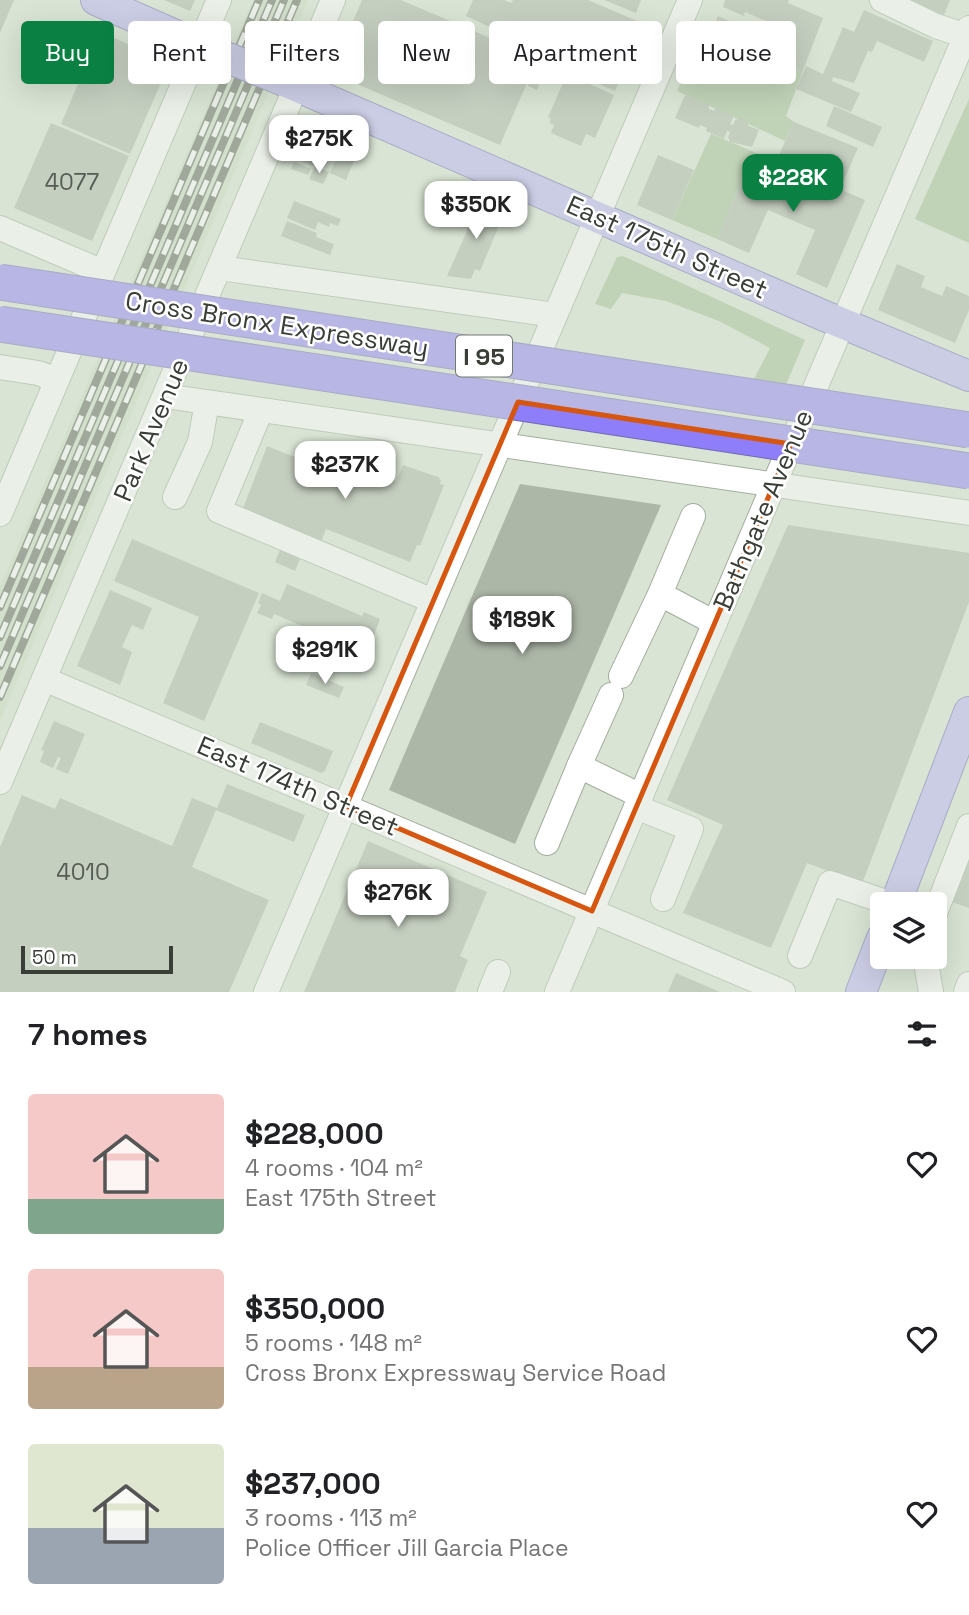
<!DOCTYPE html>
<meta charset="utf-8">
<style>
:root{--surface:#fff;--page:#f2f2f2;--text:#202124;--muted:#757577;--accent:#0b8043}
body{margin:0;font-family:"Space Grotesk",sans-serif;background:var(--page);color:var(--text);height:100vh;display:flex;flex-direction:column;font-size:26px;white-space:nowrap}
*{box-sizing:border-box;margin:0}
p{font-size:23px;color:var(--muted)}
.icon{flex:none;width:38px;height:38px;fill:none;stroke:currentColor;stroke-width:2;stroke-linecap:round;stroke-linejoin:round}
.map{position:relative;height:992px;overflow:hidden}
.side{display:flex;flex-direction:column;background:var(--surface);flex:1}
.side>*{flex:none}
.banner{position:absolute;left:21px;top:21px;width:928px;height:63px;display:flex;gap:14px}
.tools{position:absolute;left:870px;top:892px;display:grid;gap:14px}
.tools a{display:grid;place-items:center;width:77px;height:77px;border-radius:7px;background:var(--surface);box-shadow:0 7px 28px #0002;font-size:35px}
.scale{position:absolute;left:21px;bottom:18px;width:152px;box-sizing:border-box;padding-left:7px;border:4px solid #393e37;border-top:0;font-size:19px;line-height:24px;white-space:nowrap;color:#393e37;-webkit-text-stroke:5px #fff;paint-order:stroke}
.price{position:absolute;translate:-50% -60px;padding:0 16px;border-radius:14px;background:#fff;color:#222;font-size:23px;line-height:46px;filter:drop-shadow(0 2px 4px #0008)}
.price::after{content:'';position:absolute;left:50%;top:42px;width:21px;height:16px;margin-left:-10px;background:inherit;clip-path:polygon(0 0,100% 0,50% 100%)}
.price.selected{background:var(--accent);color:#fff}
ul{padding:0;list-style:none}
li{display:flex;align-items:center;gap:21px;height:175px;padding:0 28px}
li span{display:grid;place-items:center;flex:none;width:196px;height:140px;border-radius:7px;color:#555}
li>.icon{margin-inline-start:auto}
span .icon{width:84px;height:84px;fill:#fffc;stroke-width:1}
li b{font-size:30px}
h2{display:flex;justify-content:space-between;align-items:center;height:84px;padding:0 28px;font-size:30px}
.pill{padding:0 24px;border-radius:7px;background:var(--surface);box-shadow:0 7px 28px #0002;font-size:24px;line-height:63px}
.pill.selected{background:var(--accent);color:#fff}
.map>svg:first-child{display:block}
.built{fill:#ccdbc4}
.green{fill:#a3be95}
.building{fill:#adb7a8}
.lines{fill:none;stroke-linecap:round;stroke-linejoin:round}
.minor-casing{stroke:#a3ad9e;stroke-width:26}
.major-casing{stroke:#7068b5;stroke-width:32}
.minor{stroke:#fff;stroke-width:24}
.major{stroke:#bbb2fb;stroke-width:30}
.rail-casing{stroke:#595f56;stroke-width:8}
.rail{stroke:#fff;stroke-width:5;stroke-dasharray:16;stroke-linecap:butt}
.major-bridge-casing{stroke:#7068b5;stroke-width:32;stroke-linecap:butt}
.highway-bridge-casing{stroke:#7068b5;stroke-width:37;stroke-linecap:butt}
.major-bridge{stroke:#bbb2fb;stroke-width:30}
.highway-bridge{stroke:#8e7ef9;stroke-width:35}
.marked{fill:none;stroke:#d65610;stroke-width:5;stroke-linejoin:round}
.labels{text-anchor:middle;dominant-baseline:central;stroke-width:5;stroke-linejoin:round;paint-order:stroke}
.number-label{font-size:23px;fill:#565c53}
.shield{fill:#fff;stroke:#747873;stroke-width:2}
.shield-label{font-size:24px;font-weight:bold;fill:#393e37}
.street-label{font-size:26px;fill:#393e37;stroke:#fff}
</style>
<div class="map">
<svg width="969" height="992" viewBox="0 0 969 992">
<rect width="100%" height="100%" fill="#d9e4d4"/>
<!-- built -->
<path class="built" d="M253,0H308L0,721V586Z"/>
<!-- green -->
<g class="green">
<path d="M703,31L802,73L786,116L794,122L785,141L677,91Z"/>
<path d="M969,99V243L915,219Z"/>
<path d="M711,134L754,152L717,239L672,220Z"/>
<path d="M623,256L805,340L779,401L747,393L770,348L719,321L666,301L622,293L611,309L595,304L617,257Z"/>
</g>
<!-- building -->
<g class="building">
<path d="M0,0H14L0,33Z"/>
<path d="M164,0H195L190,11Z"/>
<path d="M362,0H401L495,40L499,31L466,16L473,0H504L511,3L513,0H588L644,24L615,91L538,58L500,145L331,73Z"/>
<path d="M604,0H641L636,13Z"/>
<path d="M725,0H789L788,3L823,18L802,73L711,33L718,16L769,38L775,25L745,12L744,16L723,7Z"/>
<path d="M909,0H950L944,15Z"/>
<path d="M864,10L933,41L924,62L877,41L872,52L868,51L854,83L833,77L832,81L860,93L851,112L796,89L806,66L823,74L843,27L854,32Z"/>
<path d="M100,32L170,62L130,154L61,124Z"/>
<path d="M538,62L547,66L537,90L528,86Z"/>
<path d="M567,74L614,95L595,138L586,134L581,146L551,133L554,125L549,123L551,119L548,117Z"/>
<path d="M685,95L709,105V109L714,111L716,108L734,116L730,124L733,125L735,120L740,118L747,122L749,126L759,130L752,147L730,142L728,137L730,132L727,131L724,139L706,131L707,128L700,125L699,128L675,118Z"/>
<path d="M834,106L882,127L873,147L826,126Z"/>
<path d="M794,122L858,148L842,184L779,155Z"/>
<path d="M51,123L129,156L92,241L14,208Z"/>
<path d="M308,130L326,138L314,166L296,159Z"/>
<path d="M342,144L358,151L346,180L330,173Z"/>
<path d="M754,152L865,200L827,288L796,274L815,230L768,210L749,253L717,239Z"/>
<path d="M658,155L694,170L672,220L637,205Z"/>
<path d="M294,162L311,169L308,175L291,169Z"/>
<path d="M315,166L329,172L323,184L309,179Z"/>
<path d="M483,195L499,201L493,216L498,228L480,271L475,269L471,279L447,276Z"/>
<path d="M294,201L341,219L338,226L330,223L329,227L318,222L315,230L287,218Z"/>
<path d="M287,221L317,233L316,237L334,244L330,255L281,236Z"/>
<path d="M897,264L925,276L921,287L942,296L946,286L969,296V310L955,343L878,310Z"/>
<path d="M267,446L305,461L309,451L333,461L335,456L396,481L403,465L438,477L441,480L440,484L444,485L420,546L417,545L410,562L326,529L321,542L242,511Z"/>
<path d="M520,484L661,505L515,844L389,790Z"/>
<path d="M788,525L969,553V602L862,884L807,863L771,948L683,913L723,825L667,800Z"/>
<path d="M132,539L259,593L204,721L163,703L199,617L114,581Z"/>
<path d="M280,550L300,559L295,571L275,562Z"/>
<path d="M287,584L362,616L364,612L380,619L364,661L353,656L356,649L274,614L272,619L257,613L261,605L258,603L262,593L280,601Z"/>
<path d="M110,590L152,608L143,630L132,625L122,647L132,652L120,685L77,666Z"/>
<path d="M311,673L344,687L339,698L306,685Z"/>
<path d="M54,721L85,734L68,774L56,769L61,758L58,757L53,768L40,762L44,751L41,750Z"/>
<path d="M260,722L333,751L325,771L321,773L251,743Z"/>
<path d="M227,784L305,815L294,842L216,810L192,867L269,900L229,992H0V847L22,795L55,809L60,798L172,846L192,798L217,808Z"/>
<path d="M368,841L487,892L460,956L468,960L455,992H304Z"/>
<path d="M969,849V908L949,901Z"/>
<path d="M676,973L720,992H668Z"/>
</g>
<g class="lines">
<!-- minor casing -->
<g class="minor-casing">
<g id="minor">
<path d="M882,0L936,26L966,36"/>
<path d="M0,228L103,272"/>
<path d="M220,268L555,315"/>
<path d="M0,367L38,373L57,380"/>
<path d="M165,396L969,513"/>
<path d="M261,410L219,511L433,601"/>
<path d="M175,497L200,442L207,402"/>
<path d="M0,514L219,0"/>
<path d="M660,594L693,516"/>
<path d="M621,676L660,594L715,623"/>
<path d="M44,679L783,992"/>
<path d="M611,695L579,766L641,796"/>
<path d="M0,782L333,0"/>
<path d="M636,807L691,829L663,899"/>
<path d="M547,843L579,766"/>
<path d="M934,916L969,826"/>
<path d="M800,956L830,883L895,905"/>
<path d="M925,957L931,992"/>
<path d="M266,992L690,0"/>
<path d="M490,992L498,972"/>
<path d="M557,992L969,28"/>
<path d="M966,992L969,984"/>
</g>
</g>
<!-- major casing -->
<g class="major-casing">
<g id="major">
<path d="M96,0L216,53"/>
<path d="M282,80L820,314L969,376"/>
<path d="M895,905L969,712"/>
<path d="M861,992L882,938"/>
</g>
</g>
<!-- minor -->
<use href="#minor" class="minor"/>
<!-- major -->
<use href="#major" class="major"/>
<!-- rail casing -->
<g class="rail-casing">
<g id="rail">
<path d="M0,607L259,0"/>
<path d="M0,637L272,0"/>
<path d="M0,666L284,0"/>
<path d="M0,697L297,0"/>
</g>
</g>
<!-- rail -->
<use href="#rail" class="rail"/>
<!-- major-bridge casing -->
<g class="major-bridge-casing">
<path id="major-bridge" d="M216,53L282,80"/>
</g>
<!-- highway-bridge casing -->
<g class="highway-bridge-casing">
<g id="highway-bridge">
<path d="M0,282L969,430"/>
<path d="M0,324L969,471"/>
</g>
</g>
<!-- major-bridge -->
<use href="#major-bridge" class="major-bridge"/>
<!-- highway-bridge -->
<use href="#highway-bridge" class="highway-bridge"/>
</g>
<!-- marked area -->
<path d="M0 0H969V992H0ZM518,402L791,444L592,911L346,806Z" fill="#d9e4d4" fill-opacity=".55" fill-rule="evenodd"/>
<path class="marked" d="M518,402L791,444L592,911L346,806Z"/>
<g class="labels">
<!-- number labels -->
<g class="number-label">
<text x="72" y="182">4077</text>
<text x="83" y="872">4010</text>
</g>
<!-- shield labels -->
<rect class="shield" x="456" y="335.5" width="56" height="41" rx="5"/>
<g class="shield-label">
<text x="484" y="356">I 95</text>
</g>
<!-- street labels -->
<g class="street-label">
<text transform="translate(667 247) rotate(24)">East 175th Street</text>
<text transform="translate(277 324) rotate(9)">Cross Bronx Expressway</text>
<text transform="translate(151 430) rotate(-67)">Park Avenue</text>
<text transform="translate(763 510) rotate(-67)">Bathgate Avenue</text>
<text transform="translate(298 786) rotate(23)">East 174th Street</text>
</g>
</g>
</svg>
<div class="tools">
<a><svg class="icon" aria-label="layers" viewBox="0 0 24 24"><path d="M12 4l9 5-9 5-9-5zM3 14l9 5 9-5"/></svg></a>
</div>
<div class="scale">50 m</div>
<b class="price" style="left:319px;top:175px">$275K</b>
<b class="price selected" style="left:793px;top:214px">$228K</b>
<b class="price" style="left:476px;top:241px">$350K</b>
<b class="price" style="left:345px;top:501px">$237K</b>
<b class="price" style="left:522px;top:656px">$189K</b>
<b class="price" style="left:325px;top:686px">$291K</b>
<b class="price" style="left:398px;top:929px">$276K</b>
<div class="banner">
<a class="pill selected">Buy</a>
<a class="pill">Rent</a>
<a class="pill">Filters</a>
<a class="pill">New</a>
<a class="pill">Apartment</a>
<a class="pill">House</a>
</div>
</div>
<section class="side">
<h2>7 homes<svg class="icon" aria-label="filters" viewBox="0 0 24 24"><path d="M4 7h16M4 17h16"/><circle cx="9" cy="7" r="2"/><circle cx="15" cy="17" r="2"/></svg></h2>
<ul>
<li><span style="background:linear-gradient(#f6c9c9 75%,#7fa58c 0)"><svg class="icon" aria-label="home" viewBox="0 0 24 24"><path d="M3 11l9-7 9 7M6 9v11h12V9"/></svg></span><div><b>$228,000</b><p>4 rooms · 104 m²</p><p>East 175th Street</p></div><svg class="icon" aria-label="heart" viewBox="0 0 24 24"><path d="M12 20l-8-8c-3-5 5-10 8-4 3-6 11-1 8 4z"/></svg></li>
<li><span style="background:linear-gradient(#f6c9c9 70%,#b9a48a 0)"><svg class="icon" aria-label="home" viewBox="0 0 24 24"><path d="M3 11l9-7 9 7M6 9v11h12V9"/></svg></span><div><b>$350,000</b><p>5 rooms · 148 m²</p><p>Cross Bronx Expressway Service Road</p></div><svg class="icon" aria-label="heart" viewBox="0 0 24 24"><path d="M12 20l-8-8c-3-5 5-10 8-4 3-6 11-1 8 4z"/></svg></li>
<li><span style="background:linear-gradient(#dfe7d0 60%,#9aa5b1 0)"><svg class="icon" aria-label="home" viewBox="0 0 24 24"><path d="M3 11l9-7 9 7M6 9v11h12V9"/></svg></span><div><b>$237,000</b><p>3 rooms · 113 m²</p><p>Police Officer Jill Garcia Place</p></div><svg class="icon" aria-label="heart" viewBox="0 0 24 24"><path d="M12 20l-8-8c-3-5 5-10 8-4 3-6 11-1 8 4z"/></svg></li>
</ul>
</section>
